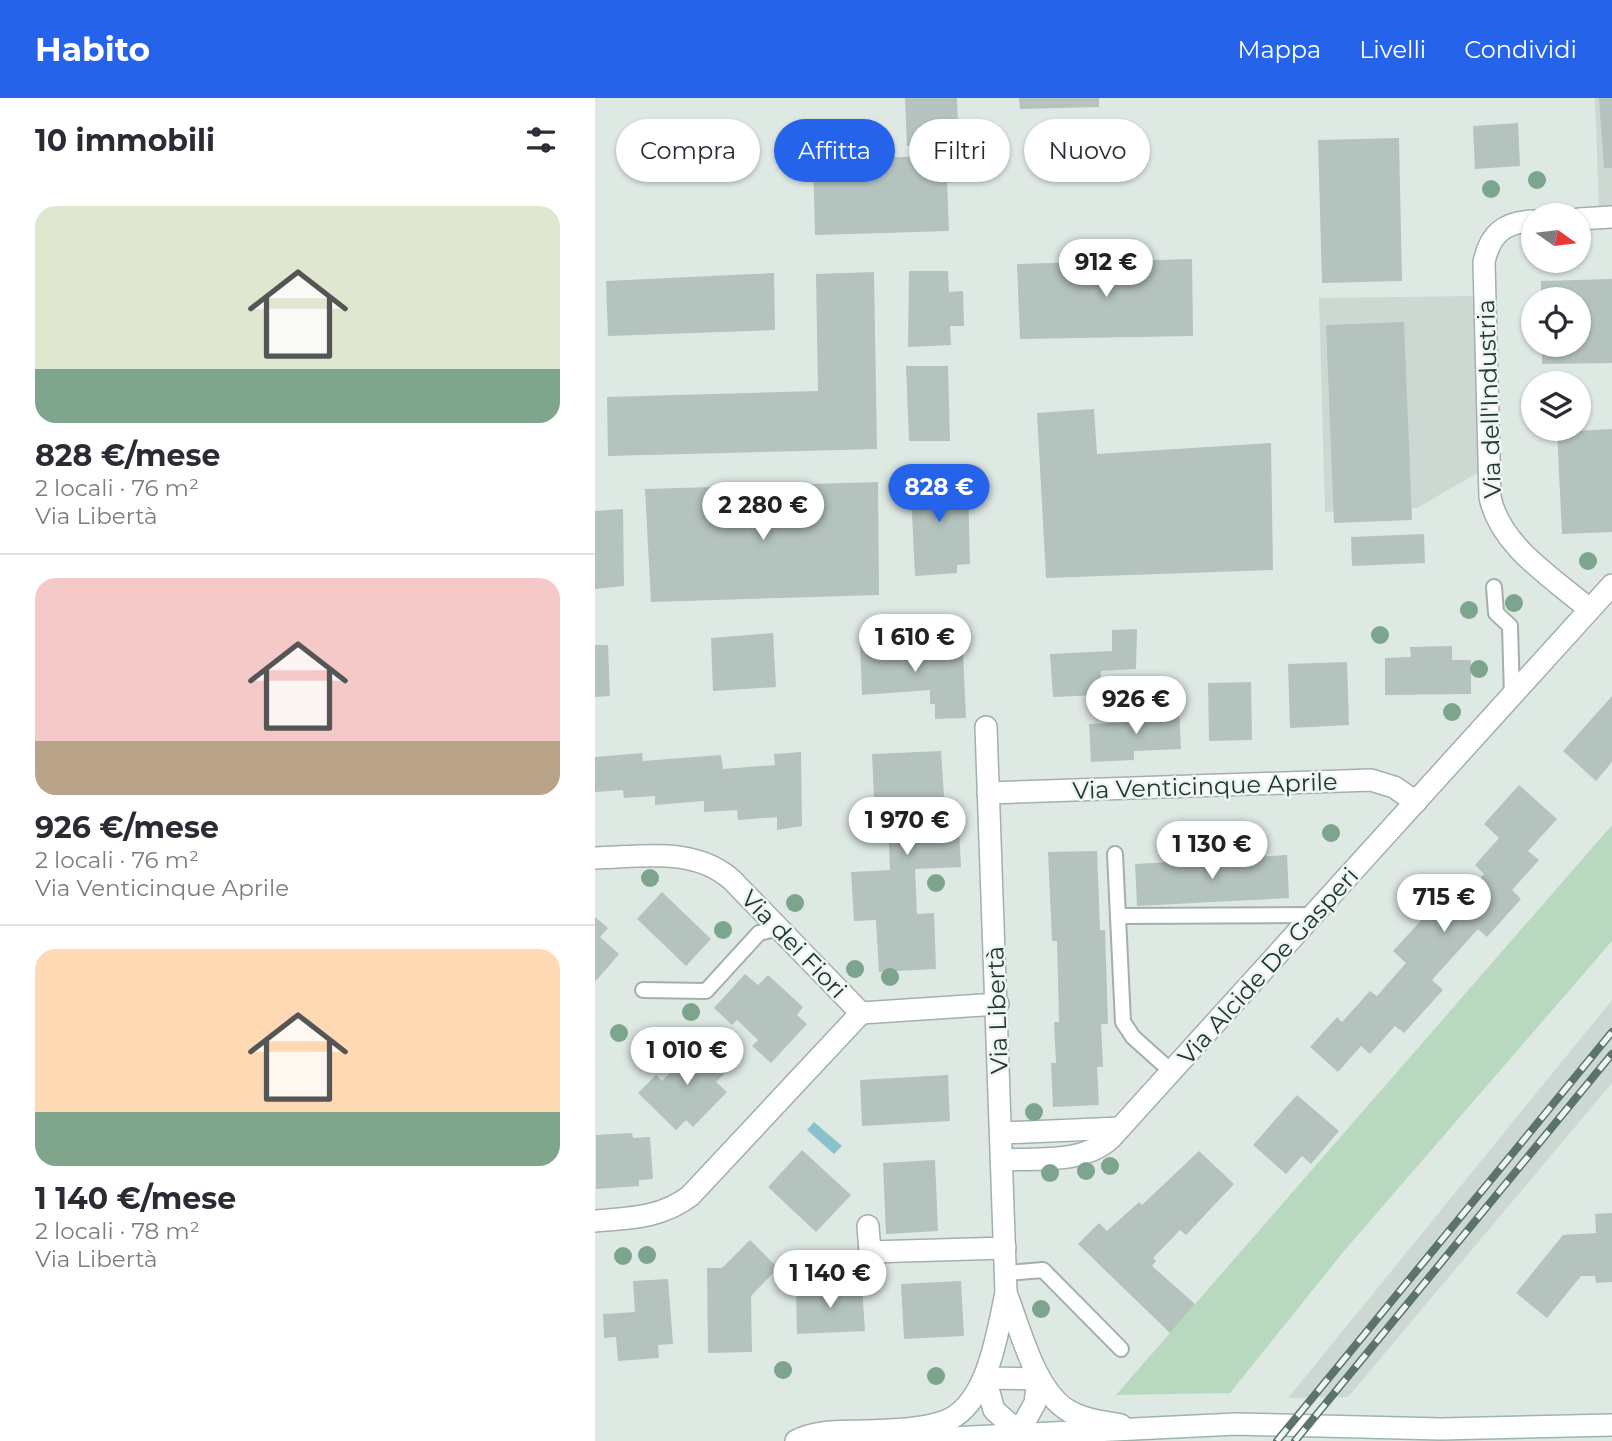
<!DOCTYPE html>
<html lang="it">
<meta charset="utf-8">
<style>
:root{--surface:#fff;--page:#f7f7f7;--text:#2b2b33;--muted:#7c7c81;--line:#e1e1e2;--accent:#2563eb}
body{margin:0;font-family:Montserrat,sans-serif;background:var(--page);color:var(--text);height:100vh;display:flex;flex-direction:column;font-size:26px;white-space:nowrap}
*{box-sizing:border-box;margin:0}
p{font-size:23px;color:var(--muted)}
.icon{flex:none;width:38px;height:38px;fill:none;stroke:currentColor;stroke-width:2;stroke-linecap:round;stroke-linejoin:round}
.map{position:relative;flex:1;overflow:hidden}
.details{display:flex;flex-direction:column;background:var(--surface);width:595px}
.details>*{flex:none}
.top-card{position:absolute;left:21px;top:21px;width:665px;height:63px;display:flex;gap:14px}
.needle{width:46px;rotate:104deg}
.buttons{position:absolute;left:926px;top:105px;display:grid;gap:14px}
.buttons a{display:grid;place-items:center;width:70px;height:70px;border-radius:50%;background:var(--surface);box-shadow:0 2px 5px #0004;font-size:35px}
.price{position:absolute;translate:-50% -60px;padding:0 16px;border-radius:24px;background:#fff;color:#222;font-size:23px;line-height:46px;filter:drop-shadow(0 2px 4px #0008)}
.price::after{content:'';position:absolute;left:50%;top:42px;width:21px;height:16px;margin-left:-10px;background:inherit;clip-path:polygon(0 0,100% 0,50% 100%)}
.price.on{background:var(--accent);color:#fff}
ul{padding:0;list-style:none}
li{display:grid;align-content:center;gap:14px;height:371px;padding:0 35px}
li+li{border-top:2px solid var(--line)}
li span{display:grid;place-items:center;height:217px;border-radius:21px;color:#555}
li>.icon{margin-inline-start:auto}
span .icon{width:126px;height:126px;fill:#fffc;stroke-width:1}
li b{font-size:30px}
h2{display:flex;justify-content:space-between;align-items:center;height:84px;padding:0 35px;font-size:30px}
.chip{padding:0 24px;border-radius:32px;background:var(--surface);box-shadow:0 2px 5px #0004;font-size:24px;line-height:63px}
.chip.on{background:var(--accent);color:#fff}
header{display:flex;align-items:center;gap:42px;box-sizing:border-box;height:98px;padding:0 35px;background:var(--accent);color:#fff}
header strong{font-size:33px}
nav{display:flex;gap:38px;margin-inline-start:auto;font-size:24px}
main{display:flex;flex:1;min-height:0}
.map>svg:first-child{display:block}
.built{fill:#cdd8d3}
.green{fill:#b8d9c0}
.water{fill:#89c2cb}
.building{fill:#b4c3bd}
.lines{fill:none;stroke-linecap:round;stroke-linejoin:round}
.lane-casing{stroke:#a2b0ab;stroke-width:18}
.street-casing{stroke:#a2b0ab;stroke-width:24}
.secondary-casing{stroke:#9eb4ab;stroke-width:24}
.lane{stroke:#fff;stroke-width:14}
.street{stroke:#fff;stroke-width:21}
.secondary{stroke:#fff;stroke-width:21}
.rail-casing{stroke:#5b736c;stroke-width:8}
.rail{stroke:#eef6f2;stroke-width:5;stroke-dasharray:16;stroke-linecap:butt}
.tree{fill:#7da48c}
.labels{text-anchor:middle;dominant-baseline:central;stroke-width:5;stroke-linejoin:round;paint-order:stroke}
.street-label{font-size:24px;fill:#213731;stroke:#eef6f2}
</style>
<header>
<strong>Habito</strong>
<nav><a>Mappa</a><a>Livelli</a><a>Condividi</a></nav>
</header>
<main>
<section class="details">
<h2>10 immobili<svg class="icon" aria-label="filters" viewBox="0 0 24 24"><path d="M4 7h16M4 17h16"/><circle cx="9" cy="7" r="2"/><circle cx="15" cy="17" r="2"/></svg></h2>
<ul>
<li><span style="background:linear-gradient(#dfe7d0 75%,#7fa58c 0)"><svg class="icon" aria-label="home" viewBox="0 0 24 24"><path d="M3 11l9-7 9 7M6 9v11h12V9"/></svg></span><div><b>828 €/mese</b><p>2 locali · 76 m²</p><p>Via Libertà</p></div></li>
<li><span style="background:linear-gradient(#f6c9c9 75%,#b9a48a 0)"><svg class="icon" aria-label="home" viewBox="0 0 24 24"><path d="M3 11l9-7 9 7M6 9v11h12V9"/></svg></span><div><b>926 €/mese</b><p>2 locali · 76 m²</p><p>Via Venticinque Aprile</p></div></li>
<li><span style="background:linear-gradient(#ffd9b3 75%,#7fa58c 0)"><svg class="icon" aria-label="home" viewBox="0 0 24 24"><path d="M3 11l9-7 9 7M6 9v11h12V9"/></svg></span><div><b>1 140 €/mese</b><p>2 locali · 78 m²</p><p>Via Libertà</p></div></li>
</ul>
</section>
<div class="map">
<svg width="1017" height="1343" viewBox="0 0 1017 1343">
<rect width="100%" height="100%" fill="#dee9e4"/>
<!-- built -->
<g class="built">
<path d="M1000,0H1017V111L1004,112Z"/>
<path d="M881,198L886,373L822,410L730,414L724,200Z"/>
<path d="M1017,902V985L753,1299L693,1300Z"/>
</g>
<!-- green -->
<path class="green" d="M1017,727V843L749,1153L635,1295L521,1297Z"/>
<!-- water -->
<path class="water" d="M219,1024L247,1048L239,1056L212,1032Z"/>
<!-- building -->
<g class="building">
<path d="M310,0H362L363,24H350L351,44L312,48Z"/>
<path d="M424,0H504V9L425,11Z"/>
<path d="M1004,0H1017V70H1009Z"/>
<path d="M923,25L925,68L880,71L878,28Z"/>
<path d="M804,40L807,183L727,185L723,42Z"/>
<path d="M351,58L354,133L220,137L218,61Z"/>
<path d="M597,161L598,238L425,241L422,166Z"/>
<path d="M314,173H353L354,194L368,193L369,228H355L356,247L313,249Z"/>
<path d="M279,174L282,351L13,358L12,299L223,293L221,176Z"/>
<path d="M179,175L180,232L13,238L11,183Z"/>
<path d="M1017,181V265L947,266V247H984V201H946V183Z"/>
<path d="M809,224L817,422L739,425L731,227Z"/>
<path d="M311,268H353L355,343H314Z"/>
<path d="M499,311L502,356L676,345L678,472L451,480L442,315Z"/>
<path d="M1017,331V434L967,436L962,334Z"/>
<path d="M356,374V391L373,389L375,466L362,467V475L320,478L315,375Z"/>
<path d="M283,384L284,497L56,504L50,391Z"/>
<path d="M28,411L29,488L0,491V413Z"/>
<path d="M829,436L830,465L757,468L756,439Z"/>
<path d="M542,531L541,571L506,573L505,597L458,599L455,556L517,553V532Z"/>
<path d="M178,535L181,589L118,593L116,540Z"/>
<path d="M332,541L333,556L368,555L371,620L340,621V606H335V592L267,597L265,546Z"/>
<path d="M0,547H13L15,598L0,599Z"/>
<path d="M857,548V562H876V596L790,597V560L816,559L815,549Z"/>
<path d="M752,564L754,627L695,630L693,566Z"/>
<path d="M656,584L657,642L614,643L613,585Z"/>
<path d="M1017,598V664L1001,683L968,653Z"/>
<path d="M584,609L586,651L539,653V662L496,664L494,626L557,623L556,610Z"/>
<path d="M346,653L350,713L363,712L366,769L320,771L322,816L339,815L341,871L284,874L281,822L259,823L256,774L295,772L293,719L280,720L277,656Z"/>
<path d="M206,654L207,728L182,732V719L143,722L142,712L109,714V703L60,707V698L29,700L28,692L0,694V659L47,655L48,663L126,657L128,671L180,667L179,656Z"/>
<path d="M924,687L962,721L933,753L944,762L917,792L926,801L892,839L883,831L837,882L848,892L809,935L800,928L775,956L766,948L743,974L715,949L742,919L747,924L775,893L782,898L811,865L798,853L855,791L867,801L889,776L880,767L904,740L889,726Z"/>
<path d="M502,753L505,832H510L513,926H506L508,969H502L504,1007L458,1009L456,965H461L459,924H464L462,843H457L453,754Z"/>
<path d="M692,757L694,800L542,808L540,766Z"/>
<path d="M67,794L116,841L91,868L42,821Z"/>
<path d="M0,819L13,830L5,839L24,856L0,884Z"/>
<path d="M150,876L163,887L173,877L208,909L202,917L212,926L176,965L157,948L163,942L142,922L137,927L119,910Z"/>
<path d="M99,939L133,972L121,984L132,994L98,1029L91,1022L81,1032L43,995L61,977L67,983L87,962L82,957Z"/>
<path d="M353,977L355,1023L267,1028L265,982Z"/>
<path d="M702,997L744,1033L716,1066L707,1058L691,1076L658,1047Z"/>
<path d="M37,1035L38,1040L55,1039L58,1081L44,1082V1088L1,1091V1037Z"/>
<path d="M207,1052L256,1097L221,1134L173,1089Z"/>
<path d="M604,1053L639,1086L591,1137L585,1132L558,1160L561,1163L557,1168L600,1206L575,1235L483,1146L504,1125L512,1133L544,1104L547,1107Z"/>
<path d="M340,1062L343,1133L291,1136L288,1065Z"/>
<path d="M1017,1115V1184L1001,1185L1000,1178H986L952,1220L921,1195L968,1137L1001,1135L1000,1116Z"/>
<path d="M155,1142L183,1170L156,1198L157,1254L113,1255L112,1170H127Z"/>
<path d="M73,1181L78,1246L63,1247L64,1260L23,1263L21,1239L9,1240L8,1216L40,1214L38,1183Z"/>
<path d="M366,1183L369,1238L309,1241L306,1186Z"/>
<path d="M267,1188L270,1233L202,1236L201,1191Z"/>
</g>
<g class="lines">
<!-- lane casing -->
<g class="lane-casing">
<g id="lane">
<path d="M899,489L901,515L915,528L917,598"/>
<path d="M520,756L528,924L538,939L577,974"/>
<path d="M523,818L719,817"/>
<path d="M48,892L111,893L164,835L184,830"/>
<path d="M411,1175L448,1172L526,1251"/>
</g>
</g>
<!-- street casing -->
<g class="street-casing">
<g id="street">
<path d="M984,121L1017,119"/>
<path d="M938,123C909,124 895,136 889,164L895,399C905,448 958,480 994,511"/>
<path d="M393,695L776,682L799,689L821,704"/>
<path d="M0,760C46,759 99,748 137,782L266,915L403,906"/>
<path d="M407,1035L525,1030"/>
<path d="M407,1062C443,1060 488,1066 516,1040L1017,487"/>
<path d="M0,1123C35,1120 66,1120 95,1098L266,915"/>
<path d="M273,1128L275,1154L410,1150"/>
<path d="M411,1195C425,1230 440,1294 474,1313C490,1322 508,1324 526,1327"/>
<path d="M390,1280L399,1312L434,1343"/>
<path d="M390,1280L443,1281"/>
<path d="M201,1343C222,1332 246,1334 269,1333C294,1332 324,1332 348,1324C393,1309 402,1235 411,1195L391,629"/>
<path d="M419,1343L440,1305L443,1281"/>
</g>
</g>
<!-- secondary casing -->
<g class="secondary-casing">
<path id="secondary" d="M294,1343L641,1326L846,1331L1017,1327"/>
</g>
<!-- lane -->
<use href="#lane" class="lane"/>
<!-- street -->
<use href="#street" class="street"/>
<!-- secondary -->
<use href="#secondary" class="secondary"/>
<!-- rail casing -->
<g class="rail-casing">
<g id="rail">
<path d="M682,1343L1017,934"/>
<path d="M700,1343L1017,956"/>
</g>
</g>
<!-- rail -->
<use href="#rail" class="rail"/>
</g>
<!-- trees -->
<g class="tree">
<circle cx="942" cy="82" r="9"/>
<circle cx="896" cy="91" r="9"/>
<circle cx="993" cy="463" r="9"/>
<circle cx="919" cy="505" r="9"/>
<circle cx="874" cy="512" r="9"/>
<circle cx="785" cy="537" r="9"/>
<circle cx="884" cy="571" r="9"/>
<circle cx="857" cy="614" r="9"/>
<circle cx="736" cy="735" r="9"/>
<circle cx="55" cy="780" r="9"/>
<circle cx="341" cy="785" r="9"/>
<circle cx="200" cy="805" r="9"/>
<circle cx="128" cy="832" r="9"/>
<circle cx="260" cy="871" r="9"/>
<circle cx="295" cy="879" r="9"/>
<circle cx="96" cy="914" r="9"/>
<circle cx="24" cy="935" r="9"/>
<circle cx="439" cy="1014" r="9"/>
<circle cx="515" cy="1068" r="9"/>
<circle cx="491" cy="1073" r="9"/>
<circle cx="455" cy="1075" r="9"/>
<circle cx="52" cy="1157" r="9"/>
<circle cx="28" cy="1158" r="9"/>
<circle cx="446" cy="1211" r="9"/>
<circle cx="188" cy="1272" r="9"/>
<circle cx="341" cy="1278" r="9"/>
</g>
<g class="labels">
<!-- street labels -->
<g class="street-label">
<text transform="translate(894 301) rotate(-92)">Via dell'Industria</text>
<text transform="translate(610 688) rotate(-2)">Via Venticinque Aprile</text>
<text transform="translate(199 846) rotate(46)">Via dei Fiori</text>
<text transform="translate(673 868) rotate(-48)">Via Alcide De Gasperi</text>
<text transform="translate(402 912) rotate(-92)">Via Libertà</text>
</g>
</g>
</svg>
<div class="buttons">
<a><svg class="needle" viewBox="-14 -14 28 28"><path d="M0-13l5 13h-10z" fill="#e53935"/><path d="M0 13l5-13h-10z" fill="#7c7c81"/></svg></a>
<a><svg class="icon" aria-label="locate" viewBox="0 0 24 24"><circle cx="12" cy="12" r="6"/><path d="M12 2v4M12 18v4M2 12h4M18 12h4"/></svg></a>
<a><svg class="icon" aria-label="layers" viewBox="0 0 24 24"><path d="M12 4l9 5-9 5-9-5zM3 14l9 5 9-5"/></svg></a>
</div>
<b class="price" style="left:511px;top:201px">912 €</b>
<b class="price on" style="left:344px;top:426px">828 €</b>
<b class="price" style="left:168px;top:444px">2 280 €</b>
<b class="price" style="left:320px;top:576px">1 610 €</b>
<b class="price" style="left:541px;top:638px">926 €</b>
<b class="price" style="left:312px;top:759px">1 970 €</b>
<b class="price" style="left:617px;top:783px">1 130 €</b>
<b class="price" style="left:849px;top:836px">715 €</b>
<b class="price" style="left:92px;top:989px">1 010 €</b>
<b class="price" style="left:235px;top:1212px">1 140 €</b>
<div class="top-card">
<a class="chip">Compra</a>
<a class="chip on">Affitta</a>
<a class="chip">Filtri</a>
<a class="chip">Nuovo</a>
</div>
</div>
</main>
